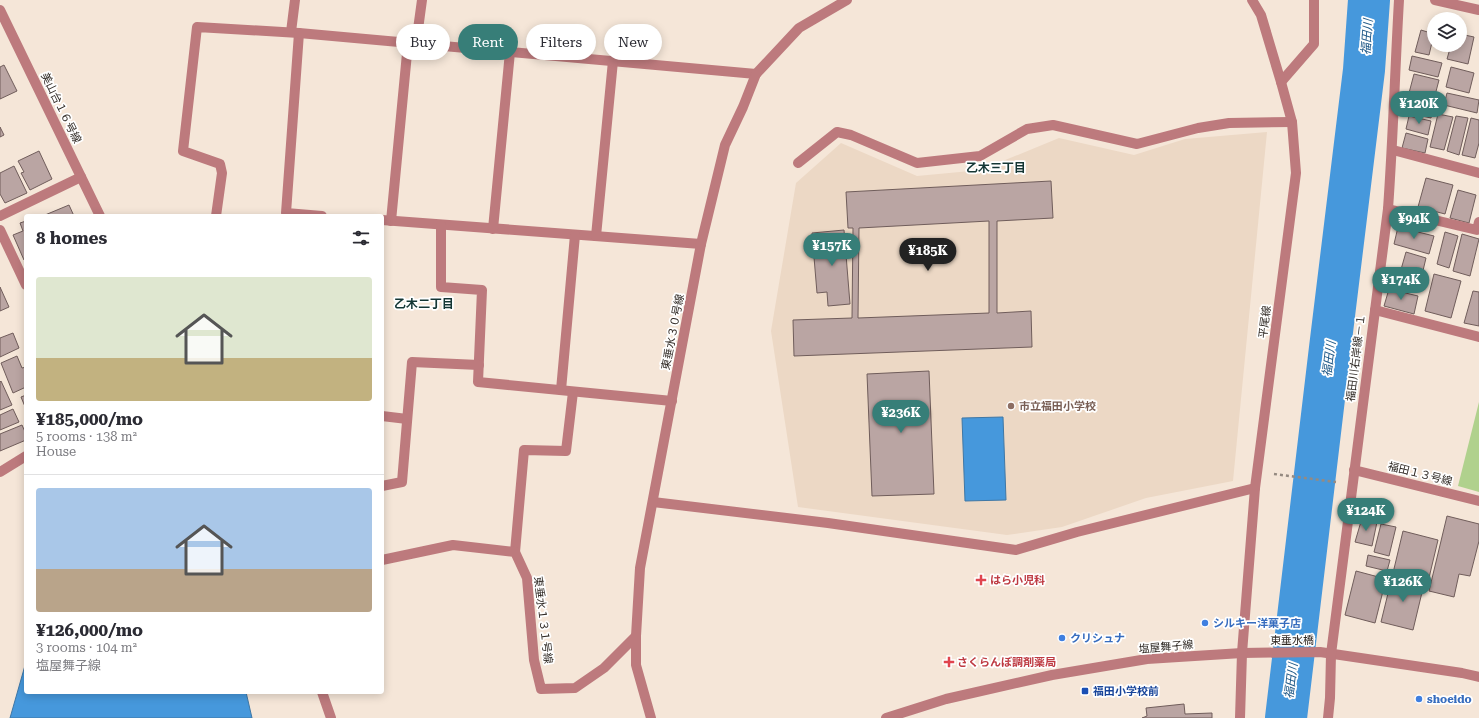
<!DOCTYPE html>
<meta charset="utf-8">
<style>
:root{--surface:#fff;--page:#f2f2f3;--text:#2b2b33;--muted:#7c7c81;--line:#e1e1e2;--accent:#377e78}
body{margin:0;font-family:"Roboto Serif","Noto Sans JP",serif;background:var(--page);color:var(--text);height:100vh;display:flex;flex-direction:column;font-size:15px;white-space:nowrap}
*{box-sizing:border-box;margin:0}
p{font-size:13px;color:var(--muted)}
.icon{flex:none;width:22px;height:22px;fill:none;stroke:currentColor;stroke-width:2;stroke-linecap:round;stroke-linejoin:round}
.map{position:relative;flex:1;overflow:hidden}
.details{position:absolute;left:24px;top:214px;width:360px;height:480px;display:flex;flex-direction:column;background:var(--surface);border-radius:4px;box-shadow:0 2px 10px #0003}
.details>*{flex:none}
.banner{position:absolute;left:396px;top:24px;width:380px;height:36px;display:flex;gap:8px}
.tools{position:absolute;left:1427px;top:12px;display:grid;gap:8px}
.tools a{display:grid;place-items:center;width:40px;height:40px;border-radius:50%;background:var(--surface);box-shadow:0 2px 10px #0003;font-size:20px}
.price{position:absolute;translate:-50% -34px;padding:0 9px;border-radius:14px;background:var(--accent);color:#fff;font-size:13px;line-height:26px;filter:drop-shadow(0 1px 2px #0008)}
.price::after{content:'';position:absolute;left:50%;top:24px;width:12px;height:9px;margin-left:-6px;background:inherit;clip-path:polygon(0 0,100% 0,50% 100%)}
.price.on{background:#222;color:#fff}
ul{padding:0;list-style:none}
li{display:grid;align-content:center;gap:8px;height:212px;padding:0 12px}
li+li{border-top:1px solid var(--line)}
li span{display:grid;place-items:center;height:124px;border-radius:4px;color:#555}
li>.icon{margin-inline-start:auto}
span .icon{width:72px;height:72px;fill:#fffc;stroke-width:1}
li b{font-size:17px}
h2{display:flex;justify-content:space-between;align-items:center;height:48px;padding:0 12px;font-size:17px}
.tag{padding:0 14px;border-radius:18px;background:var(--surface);box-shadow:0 2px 10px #0003;font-size:14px;line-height:36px}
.tag.on{background:var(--accent);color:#fff}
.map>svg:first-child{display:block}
.built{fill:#ecd8c5}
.green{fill:#b0d18d}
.water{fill:#4698dc;stroke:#3f77a5}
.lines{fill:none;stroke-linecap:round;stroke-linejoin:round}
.river{stroke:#4698dc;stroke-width:42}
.building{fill:#baa5a3;stroke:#705d5b;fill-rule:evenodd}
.path{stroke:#958a81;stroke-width:2.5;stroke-dasharray:3 3;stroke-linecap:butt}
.minor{stroke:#bd7a7d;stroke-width:10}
.education-dot{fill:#8d6e63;stroke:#fff;stroke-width:1.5}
.health-dot{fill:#e0444e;stroke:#fff;stroke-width:1.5}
.shop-dot{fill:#3f7fe0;stroke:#fff;stroke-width:1.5}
.transit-dot{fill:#1a4fb4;stroke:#fff;stroke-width:1.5}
.labels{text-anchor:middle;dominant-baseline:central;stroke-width:3.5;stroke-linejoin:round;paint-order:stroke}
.street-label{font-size:11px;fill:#302a25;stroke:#fff}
.education-label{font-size:11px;font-weight:bold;fill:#785e54;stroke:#fff;text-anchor:start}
.health-label{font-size:11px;font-weight:bold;fill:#be3a42;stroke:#fff;text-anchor:start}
.shop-label{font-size:11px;font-weight:bold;fill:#366cbe;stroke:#fff;text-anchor:start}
.transit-label{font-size:11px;font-weight:bold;fill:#164399;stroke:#fff;text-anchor:start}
.water-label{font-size:12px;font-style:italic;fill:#215a88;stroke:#fff}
.neighbourhood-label{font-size:12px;font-weight:bold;fill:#143634;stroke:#fff}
</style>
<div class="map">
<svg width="1479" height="718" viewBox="0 0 1479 718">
<rect width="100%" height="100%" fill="#f5e6d8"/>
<!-- built -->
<path class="built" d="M1267,132L1233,481L1146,498L1062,527L1007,535L798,507L771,331L796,183L841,143L917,176L981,170L1059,138L1134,155L1185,139Z"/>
<!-- green -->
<path class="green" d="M1479,402V492L1458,486Z"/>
<!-- water -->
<g class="water">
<path d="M1003,417L1006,500L965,501L962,418Z"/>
<path d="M26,662V692H246L252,718H10Z"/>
</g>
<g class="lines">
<!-- river -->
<path class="river" d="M1286,718L1330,348L1364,70L1369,0"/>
</g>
<!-- building -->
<g class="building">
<path d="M1421,30L1434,34L1429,55L1415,52Z"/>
<path d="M1460,34L1474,37L1468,64L1447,59L1451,45H1460Z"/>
<path d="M1412,56L1442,63L1438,77L1409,70Z"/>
<path d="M4,65L17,91L0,99V67Z"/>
<path d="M1451,67L1474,73L1469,93L1446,87Z"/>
<path d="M1414,74L1439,80L1434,99L1409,93Z"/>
<path d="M1447,93L1479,100L1477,113L1444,105Z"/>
<path d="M1409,95L1435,102L1431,118L1405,112Z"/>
<path d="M1438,114L1453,117L1444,150L1430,147Z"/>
<path d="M1409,116L1431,121L1428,135L1406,129Z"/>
<path d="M1456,116L1468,118L1459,155L1447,151Z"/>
<path d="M1471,118L1479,120V143L1475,158L1462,155Z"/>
<path d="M0,127L4,135L0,137Z"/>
<path d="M1406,133L1428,139L1425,153L1402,148Z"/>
<path d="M39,151L52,179L30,190L21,173L24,172L18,161Z"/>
<path d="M14,166L27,193L5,203L0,194V173Z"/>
<path d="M1426,178L1453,185L1445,214L1418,207Z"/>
<path d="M1051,181L1053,218L997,221V313L1031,311L1032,347L794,356L793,320L852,318L853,228H848L846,192ZM989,221V313L858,318L859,228Z"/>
<path d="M1458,190L1476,195L1469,223L1450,218Z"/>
<path d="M69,205L74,216H45V215Z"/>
<path d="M26,221V259L24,260L13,235L23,231L20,223Z"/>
<path d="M1398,227L1434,236L1429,254L1394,244Z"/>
<path d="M844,230L850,304L828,306L827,292L817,293L812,233Z"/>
<path d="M1445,232L1458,236L1449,268L1437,264Z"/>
<path d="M1462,234L1479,239L1470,276L1453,271Z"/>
<path d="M1406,252L1426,258L1421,279L1400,273Z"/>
<path d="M1434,274L1461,281L1451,318L1425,311Z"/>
<path d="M0,287L9,307L0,311Z"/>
<path d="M1389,289L1418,296L1414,314L1384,306Z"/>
<path d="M1473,291L1479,292V326L1464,323Z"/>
<path d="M13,333L19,348L0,357V338Z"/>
<path d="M17,356L22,368L26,367V387L13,393L1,363Z"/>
<path d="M929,371L934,494L872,496L867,374Z"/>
<path d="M1,381L12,405L0,410V382Z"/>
<path d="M26,395V409L21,397Z"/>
<path d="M13,409L19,422L0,430V415Z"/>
<path d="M22,425L26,434V440L0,451V434Z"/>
<path d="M1447,516L1479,524V541L1470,576L1459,574L1454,597L1429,591Z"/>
<path d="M1362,518L1377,522L1372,546L1355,542Z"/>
<path d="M1381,524L1396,527L1389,556L1374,552Z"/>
<path d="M1403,531L1438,540L1428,582L1393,573Z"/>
<path d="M1368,555L1390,560L1387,571L1366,566Z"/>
<path d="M1356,571L1386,579L1375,623L1345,615Z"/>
<path d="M1392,577L1424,584L1413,630L1381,622Z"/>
<path d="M1184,704L1185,714L1212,713V718H1142L1147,716L1146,708Z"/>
</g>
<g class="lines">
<!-- path -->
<path class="path" d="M1274,474L1336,482"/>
<!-- minor -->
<g class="minor">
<path d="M1435,0L1479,10"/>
<path d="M0,10L100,216"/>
<path d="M291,32L295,0"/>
<path d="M299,33L286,213L322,216"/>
<path d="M416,44L422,0"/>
<path d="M1281,82L1314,44V0"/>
<path d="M1393,150L1479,173"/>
<path d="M798,163L837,132L851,135L917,163L980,156L1027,129L1053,125L1137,144L1198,128L1229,123L1292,122"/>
<path d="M1388,209L1477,230L1479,222"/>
<path d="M0,216L81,177"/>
<path d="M216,216L222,173L220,164L183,151L197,27L299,33L756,74"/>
<path d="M382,220L701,244"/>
<path d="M391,221L408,43"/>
<path d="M441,225V287L482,290L478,382L672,401"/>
<path d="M493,229L510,52"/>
<path d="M0,230L26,285"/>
<path d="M596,236L613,61"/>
<path d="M1375,310L1479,337"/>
<path d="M561,390L575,235"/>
<path d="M382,416L407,419"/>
<path d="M1354,470L1479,501"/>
<path d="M0,472L26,456"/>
<path d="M382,486L402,482L412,362L479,365"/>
<path d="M653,502L828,523L1016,550L1077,532L1255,488"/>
<path d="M515,552L524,450L566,451L573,392"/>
<path d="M382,560L453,545L515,552L527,578L534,660L541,689L575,688L604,668L636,636"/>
<path d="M322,692L331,718"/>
<path d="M651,718L636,665V636L640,568L701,244L725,145L743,107L756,74L799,28L847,0"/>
<path d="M886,718L946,699L1052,675L1147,659L1242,653L1320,652L1462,673L1479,677"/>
<path d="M1240,718L1242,653L1255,488L1296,173L1292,122L1281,82L1261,15L1252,0"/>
<path d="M1328,718L1330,698L1331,654L1388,209C1393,139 1395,70 1399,0"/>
</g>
</g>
<!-- markers -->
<circle class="education-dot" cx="1011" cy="406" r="4"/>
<g class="health-dot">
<path d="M979 574h4v4h4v4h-4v4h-4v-4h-4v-4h4z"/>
<path d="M947 656h4v4h4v4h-4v4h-4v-4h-4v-4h4z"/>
</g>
<g class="shop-dot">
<circle cx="1205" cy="623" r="4"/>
<circle cx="1062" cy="638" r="4"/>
<circle cx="1419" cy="699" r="4"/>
</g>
<rect class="transit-dot" x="1081" y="687" width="8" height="8" rx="2"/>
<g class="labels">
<!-- street labels -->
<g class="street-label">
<text transform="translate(61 108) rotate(64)">美山台１６号線</text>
<text transform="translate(1265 322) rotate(-83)">平尾線</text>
<text transform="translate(673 332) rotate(-79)">東垂水３０号線</text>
<text transform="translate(1356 358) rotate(-83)">福田川右岸線－１</text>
<text transform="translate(1420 474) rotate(14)">福田１３号線</text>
<text transform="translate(543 620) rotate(83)">東垂水１３１号線</text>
<text x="1292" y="640">東垂水橋</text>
<text transform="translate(1166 647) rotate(-5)">塩屋舞子線</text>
</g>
<!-- education labels -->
<g class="education-label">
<text x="1019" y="406">市立福田小学校</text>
</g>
<!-- health labels -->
<g class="health-label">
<text x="990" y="580">はら小児科</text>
<text x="957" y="662">さくらんぼ調剤薬局</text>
</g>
<!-- shop labels -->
<g class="shop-label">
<text x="1213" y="623">シルキー洋菓子店</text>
<text x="1070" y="638">クリシュナ</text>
<text x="1427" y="699">shoeido</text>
</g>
<!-- transit labels -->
<g class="transit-label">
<text x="1093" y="691">福田小学校前</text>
</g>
<!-- water labels -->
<g class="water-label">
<text transform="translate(1367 37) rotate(-86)">福田川</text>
<text transform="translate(1329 359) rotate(-83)">福田川</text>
<text transform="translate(1291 681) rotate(-83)">福田川</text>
</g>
<!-- neighbourhood labels -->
<g class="neighbourhood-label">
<text x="996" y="168">乙木三丁目</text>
<text x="424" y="304">乙木二丁目</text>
</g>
</g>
</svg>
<div class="tools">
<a><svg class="icon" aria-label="layers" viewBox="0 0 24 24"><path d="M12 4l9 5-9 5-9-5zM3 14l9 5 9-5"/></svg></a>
</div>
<b class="price" style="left:1419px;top:125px">¥120K</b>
<b class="price" style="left:1414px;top:240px">¥94K</b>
<b class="price" style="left:832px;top:267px">¥157K</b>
<b class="price on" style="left:928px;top:272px">¥185K</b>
<b class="price" style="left:1401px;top:301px">¥174K</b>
<b class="price" style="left:901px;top:434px">¥236K</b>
<b class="price" style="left:1366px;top:532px">¥124K</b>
<b class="price" style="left:1403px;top:603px">¥126K</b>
<div class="banner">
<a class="tag">Buy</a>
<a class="tag on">Rent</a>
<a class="tag">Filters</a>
<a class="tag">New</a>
</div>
<section class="details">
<h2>8 homes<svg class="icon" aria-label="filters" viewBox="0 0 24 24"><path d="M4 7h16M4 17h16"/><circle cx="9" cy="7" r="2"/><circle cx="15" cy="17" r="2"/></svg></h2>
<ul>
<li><span style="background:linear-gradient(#dfe7d0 65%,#c2b280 0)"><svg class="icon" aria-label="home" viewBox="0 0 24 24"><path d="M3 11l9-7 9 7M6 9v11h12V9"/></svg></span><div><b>¥185,000/mo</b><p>5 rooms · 138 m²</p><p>House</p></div></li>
<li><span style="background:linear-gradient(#a9c7e8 65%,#b9a48a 0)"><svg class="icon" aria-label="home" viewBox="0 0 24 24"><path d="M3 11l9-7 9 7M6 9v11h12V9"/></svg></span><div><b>¥126,000/mo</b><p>3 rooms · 104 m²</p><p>塩屋舞子線</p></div></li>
</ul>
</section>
</div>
